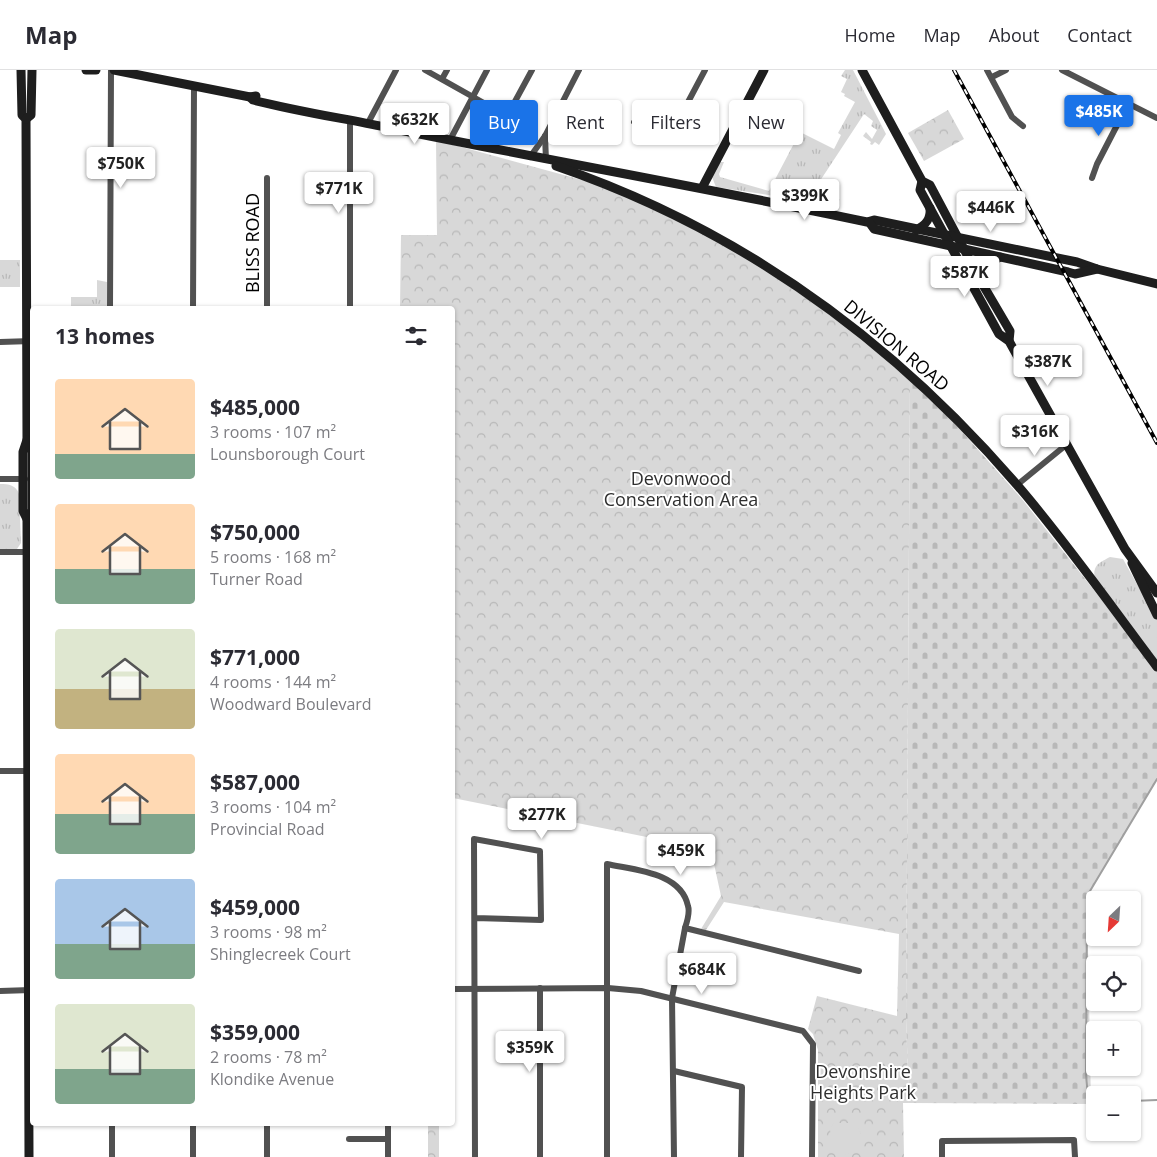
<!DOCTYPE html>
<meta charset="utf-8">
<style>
:root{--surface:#fff;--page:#f7f7f7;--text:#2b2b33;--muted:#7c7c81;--line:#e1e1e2;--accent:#1a73e8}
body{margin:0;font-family:"Open Sans",sans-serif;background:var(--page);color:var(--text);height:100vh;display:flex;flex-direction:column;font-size:19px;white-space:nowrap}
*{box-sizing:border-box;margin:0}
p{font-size:16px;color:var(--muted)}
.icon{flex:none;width:28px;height:28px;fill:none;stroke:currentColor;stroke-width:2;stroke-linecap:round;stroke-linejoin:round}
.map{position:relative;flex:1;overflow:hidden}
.sheet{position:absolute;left:30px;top:236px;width:425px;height:820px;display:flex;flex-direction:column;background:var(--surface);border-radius:5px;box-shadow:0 1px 4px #0004}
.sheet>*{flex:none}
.hud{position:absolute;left:470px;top:30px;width:475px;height:45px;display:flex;gap:10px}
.needle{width:32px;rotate:205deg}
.fabs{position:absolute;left:1086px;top:821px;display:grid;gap:10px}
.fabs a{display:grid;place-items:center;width:55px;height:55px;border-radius:5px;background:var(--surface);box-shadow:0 1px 4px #0004;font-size:25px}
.price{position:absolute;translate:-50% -42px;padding:0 11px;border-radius:5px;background:#fff;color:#222;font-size:16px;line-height:32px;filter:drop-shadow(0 1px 2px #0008)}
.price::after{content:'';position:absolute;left:50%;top:30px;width:15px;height:11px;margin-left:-8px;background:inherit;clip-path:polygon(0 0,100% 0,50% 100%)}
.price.selected{background:var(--accent);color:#fff}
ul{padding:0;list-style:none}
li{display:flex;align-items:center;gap:15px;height:125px;padding:0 25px}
li span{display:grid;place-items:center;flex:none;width:140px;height:100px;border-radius:5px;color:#555}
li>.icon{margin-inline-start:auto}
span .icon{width:60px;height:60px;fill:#fffc;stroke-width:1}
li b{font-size:21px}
h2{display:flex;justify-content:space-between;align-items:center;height:60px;padding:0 25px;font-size:21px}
.tag{padding:0 18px;border-radius:5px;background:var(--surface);box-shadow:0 1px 4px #0004;font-size:18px;line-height:45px}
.tag.selected{background:var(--accent);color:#fff}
header{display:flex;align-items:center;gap:30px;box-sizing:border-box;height:70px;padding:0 25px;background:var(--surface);border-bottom:1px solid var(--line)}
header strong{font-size:24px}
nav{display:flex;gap:28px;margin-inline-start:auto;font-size:18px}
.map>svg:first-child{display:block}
.grass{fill:url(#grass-tufts)}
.forest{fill:url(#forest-crowns)}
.cemetery{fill:url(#cemetery-stones)}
.pitch{fill:#d8d8d8}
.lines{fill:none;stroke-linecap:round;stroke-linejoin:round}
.stream{stroke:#9f9f9f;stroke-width:2}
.street{stroke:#515151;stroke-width:6}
.secondary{stroke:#1e1e1e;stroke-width:9}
.rail-casing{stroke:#000;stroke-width:4}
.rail{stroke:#fff;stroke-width:2;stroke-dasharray:5.5;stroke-linecap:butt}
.labels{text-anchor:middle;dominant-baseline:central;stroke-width:4;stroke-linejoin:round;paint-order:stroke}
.street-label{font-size:18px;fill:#000;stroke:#fff}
.park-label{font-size:18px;fill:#2f2f2f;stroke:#fff}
</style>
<header>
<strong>Map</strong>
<nav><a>Home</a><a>Map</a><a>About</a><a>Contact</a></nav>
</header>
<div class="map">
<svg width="1157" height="1087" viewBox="0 0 1157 1087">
<defs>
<pattern id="grass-tufts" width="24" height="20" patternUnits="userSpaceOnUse" patternTransform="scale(1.25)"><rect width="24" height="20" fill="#d8d8d8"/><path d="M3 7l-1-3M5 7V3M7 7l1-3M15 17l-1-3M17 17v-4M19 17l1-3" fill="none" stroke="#b8b8b8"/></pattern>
<pattern id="forest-crowns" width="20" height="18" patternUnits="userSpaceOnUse" patternTransform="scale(1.25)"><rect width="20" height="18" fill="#d8d8d8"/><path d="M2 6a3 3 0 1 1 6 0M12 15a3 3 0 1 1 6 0" fill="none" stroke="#b8b8b8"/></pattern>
<pattern id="cemetery-stones" width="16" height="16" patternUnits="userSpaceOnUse" patternTransform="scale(1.25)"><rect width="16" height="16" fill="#d8d8d8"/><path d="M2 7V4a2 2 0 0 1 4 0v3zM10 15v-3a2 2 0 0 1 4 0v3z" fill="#b8b8b8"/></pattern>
</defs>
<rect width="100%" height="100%" fill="#fff"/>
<!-- grass -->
<g class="grass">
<path d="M845,0H853L886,64L879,75L875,72L872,75L870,74L871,72L863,66L866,62L872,69L877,60L871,56L873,51L864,44L814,120L815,123L829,133L835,124L840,130L832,135L790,126L788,128L716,117L712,107L720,92H724L719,104L720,107L769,121L800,62L834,79L841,65L838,63L855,32L844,26L845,24L841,22L847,9L841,6Z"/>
<rect x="0" y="190" width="20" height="27"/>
<path d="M97,210L107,212V239H71V227H97Z"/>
<path d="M0,414C9,414 16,415 19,424L21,473L17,479H0Z"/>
<path d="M1110,487L1123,489L1157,550V592L1095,510C1092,496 1098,493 1110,487Z"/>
</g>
<!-- forest -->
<g class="forest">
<path d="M948,40L964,69L924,91L908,63Z"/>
<path d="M436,70L593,113L643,132L748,187L806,225L910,307L906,948L909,1033H903L904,1087H818V980L813,964L808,959L817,926L897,946L899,864L724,832L706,860L701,859L721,826L711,780L453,728L452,239H400L401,165H437Z"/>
<rect x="428" y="1054" width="11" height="33"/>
</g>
<!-- cemetery -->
<path class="cemetery" d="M910,307L948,346L1022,429L1157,600V709L1087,826L1091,1034L909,1033L906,948Z"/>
<!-- pitch -->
<path class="pitch" d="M835,1053H857L862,1067L856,1082L843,1085L831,1079L830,1057Z"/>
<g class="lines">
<!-- stream -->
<g class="stream">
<path d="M1095,1031L1088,1027L1086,1005L1087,826L1157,709"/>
<path d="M1132,1031L1157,1030"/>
</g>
<!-- street -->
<g class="street">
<path d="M425,0L507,46L532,0"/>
<path d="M987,0L1012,47L1023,56"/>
<path d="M1062,0L1157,48"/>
<path d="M992,7L1006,0"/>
<path d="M442,9L447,0"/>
<path d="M350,49V239"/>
<path d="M634,52L670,66L705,0"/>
<path d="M368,53L396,0"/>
<path d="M545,66L546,90"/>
<path d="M450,70L487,0"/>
<path d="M530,87L545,66L579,0"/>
<path d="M1092,108L1097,94L1128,34"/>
<path d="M110,239L111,0"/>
<path d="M193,239L194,16"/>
<path d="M267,239V108"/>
<path d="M0,272L32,271"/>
<path d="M0,409H25"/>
<path d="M1017,415L1066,375"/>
<path d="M0,482H32"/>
<path d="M0,701H32"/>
<path d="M540,918V1087"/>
<path d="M452,919L608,918L641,921L803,961L813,974L812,1087"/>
<path d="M0,921L31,920"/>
<path d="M674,1001L742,1017L741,1087"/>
<path d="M112,1054V1087"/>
<path d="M349,1069H388"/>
<path d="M193,1087V1054"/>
<path d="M267,1087V1054"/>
<path d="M388,1087V1054"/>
<path d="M475,1087L474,769L540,781L541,850L475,848"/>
<path d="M607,1087V794C634,800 681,802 688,836C690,842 687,852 685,858L859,901"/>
<path d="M674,1087L672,928L685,858"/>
<path d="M942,1087V1071L1074,1070L1075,1087"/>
</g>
<!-- secondary -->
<g class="secondary">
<path d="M21,0L22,45L26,49L27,370L23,382V441L27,449"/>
<path d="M86,0H96"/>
<path d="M114,0L250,27L256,26"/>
<path d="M862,0L922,111L930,115L983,215L1010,261L1009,271"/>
<path d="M250,27L253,30C296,41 341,48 385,57C546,90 707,118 867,152L874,150L1077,192L1097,199L1157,214"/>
<path d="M26,49L31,45L32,0"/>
<path d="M556,96C740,159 891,268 1018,416C1067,473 1111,536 1157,597"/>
<path d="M922,111L920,120L999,264L1009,271L1125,479L1157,523"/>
<path d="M702,118L764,0"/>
<path d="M869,152L874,159L1068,202L1075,204L1097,199"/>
<path d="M916,160C926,155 931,149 930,138"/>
<path d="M983,215C985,201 987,193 1000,187"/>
<path d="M27,370L32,382V440L27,449L29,1087"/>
<path d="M1132,493L1157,545"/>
</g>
<!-- rail casing -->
<g class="rail-casing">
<path id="rail" d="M954,0L1157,373"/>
</g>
<!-- rail -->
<use href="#rail" class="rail"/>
</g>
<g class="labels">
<!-- street labels -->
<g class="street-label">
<text transform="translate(252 173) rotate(-90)">BLISS ROAD</text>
<text transform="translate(897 275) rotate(40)">DIVISION ROAD</text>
</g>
<!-- park labels -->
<g class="park-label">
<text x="681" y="408">Devonwood<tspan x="681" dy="21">Conservation Area</tspan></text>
<text x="863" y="1001">Devonshire<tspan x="863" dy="21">Heights Park</tspan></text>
</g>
</g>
</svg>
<div class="fabs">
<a><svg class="needle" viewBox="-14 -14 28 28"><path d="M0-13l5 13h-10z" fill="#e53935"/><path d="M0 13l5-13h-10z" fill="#7c7c81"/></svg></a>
<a><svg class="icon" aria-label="locate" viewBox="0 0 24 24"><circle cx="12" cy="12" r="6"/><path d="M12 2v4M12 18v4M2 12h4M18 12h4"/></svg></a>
<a>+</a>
<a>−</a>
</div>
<b class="price selected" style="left:1099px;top:67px">$485K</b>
<b class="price" style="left:415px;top:75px">$632K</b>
<b class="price" style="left:121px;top:119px">$750K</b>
<b class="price" style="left:339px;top:144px">$771K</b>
<b class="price" style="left:805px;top:151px">$399K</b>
<b class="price" style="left:991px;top:163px">$446K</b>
<b class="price" style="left:965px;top:228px">$587K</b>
<b class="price" style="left:1048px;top:317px">$387K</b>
<b class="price" style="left:1035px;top:387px">$316K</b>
<b class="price" style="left:542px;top:770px">$277K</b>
<b class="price" style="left:681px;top:806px">$459K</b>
<b class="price" style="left:702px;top:925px">$684K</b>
<b class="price" style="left:530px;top:1003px">$359K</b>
<div class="hud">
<a class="tag selected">Buy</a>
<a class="tag">Rent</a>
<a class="tag">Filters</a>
<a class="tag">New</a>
</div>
<section class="sheet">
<h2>13 homes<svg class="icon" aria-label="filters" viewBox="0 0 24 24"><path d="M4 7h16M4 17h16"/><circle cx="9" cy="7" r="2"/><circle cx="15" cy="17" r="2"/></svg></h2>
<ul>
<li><span style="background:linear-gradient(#ffd9b3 75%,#7fa58c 0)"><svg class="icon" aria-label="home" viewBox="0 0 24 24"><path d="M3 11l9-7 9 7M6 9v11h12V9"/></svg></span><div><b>$485,000</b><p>3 rooms · 107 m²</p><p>Lounsborough Court</p></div></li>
<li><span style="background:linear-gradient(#ffd9b3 65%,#7fa58c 0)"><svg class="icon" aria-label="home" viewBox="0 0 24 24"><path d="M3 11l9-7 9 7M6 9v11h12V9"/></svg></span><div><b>$750,000</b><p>5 rooms · 168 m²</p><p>Turner Road</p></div></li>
<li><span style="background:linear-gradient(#dfe7d0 60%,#c2b280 0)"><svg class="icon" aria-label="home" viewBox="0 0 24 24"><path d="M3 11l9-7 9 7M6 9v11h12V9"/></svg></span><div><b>$771,000</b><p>4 rooms · 144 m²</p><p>Woodward Boulevard</p></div></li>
<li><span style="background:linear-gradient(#ffd9b3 60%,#7fa58c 0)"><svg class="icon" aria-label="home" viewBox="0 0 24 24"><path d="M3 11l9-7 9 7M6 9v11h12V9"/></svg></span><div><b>$587,000</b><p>3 rooms · 104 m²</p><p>Provincial Road</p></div></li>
<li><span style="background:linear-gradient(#a9c7e8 65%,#7fa58c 0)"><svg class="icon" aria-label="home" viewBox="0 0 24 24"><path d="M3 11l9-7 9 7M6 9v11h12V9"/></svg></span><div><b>$459,000</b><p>3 rooms · 98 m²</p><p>Shinglecreek Court</p></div></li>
<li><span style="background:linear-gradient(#dfe7d0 65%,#7fa58c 0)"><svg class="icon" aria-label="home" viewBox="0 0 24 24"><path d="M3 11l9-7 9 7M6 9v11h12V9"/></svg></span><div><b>$359,000</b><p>2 rooms · 78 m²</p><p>Klondike Avenue</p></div></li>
</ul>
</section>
</div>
